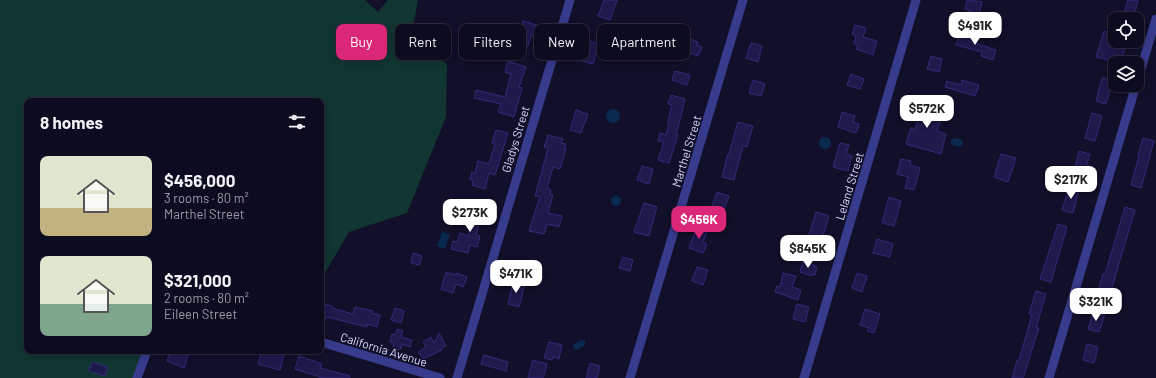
<!DOCTYPE html>
<meta charset="utf-8">
<style>
:root{--surface:#0d0b20;--page:#1b192d;--text:#f1f3f6;--muted:#9a9ba5;--line:#2d2b3e;--accent:#db2777}
body{margin:0;font-family:Barlow,sans-serif;background:var(--page);color:var(--text);height:100vh;display:flex;flex-direction:column;font-size:15px;white-space:nowrap}
*{box-sizing:border-box;margin:0}
p{font-size:13px;color:var(--muted)}
.icon{flex:none;width:22px;height:22px;fill:none;stroke:currentColor;stroke-width:2;stroke-linecap:round;stroke-linejoin:round}
.map{position:relative;flex:1;overflow:hidden}
.sheet{position:absolute;left:24px;top:98px;width:300px;height:256px;display:flex;flex-direction:column;background:var(--surface);border-radius:8px;box-shadow:0 2px 10px #0003,0 0 0 1px var(--line)}
.sheet>*{flex:none}
.banner{position:absolute;left:336px;top:24px;width:380px;height:36px;display:flex;gap:8px}
.tools{position:absolute;left:1108px;top:12px;display:grid;gap:8px}
.tools a{display:grid;place-items:center;width:36px;height:36px;border-radius:8px;background:var(--surface);box-shadow:0 2px 10px #0003,0 0 0 1px var(--line);font-size:20px}
.price{position:absolute;translate:-50% -34px;padding:0 9px;border-radius:8px;background:#fff;color:#222;font-size:13px;line-height:26px;filter:drop-shadow(0 1px 2px #0008)}
.price::after{content:'';position:absolute;left:50%;top:24px;width:12px;height:9px;margin-left:-6px;background:inherit;clip-path:polygon(0 0,100% 0,50% 100%)}
.price.selected{background:var(--accent);color:#fff}
ul{padding:0;list-style:none}
li{display:flex;align-items:center;gap:12px;height:100px;padding:0 16px}
li span{display:grid;place-items:center;flex:none;width:112px;height:80px;border-radius:8px;color:#555}
li>.icon{margin-inline-start:auto}
span .icon{width:48px;height:48px;fill:#fffc;stroke-width:1}
li b{font-size:17px}
h2{display:flex;justify-content:space-between;align-items:center;height:48px;padding:0 16px;font-size:17px}
.chip{padding:0 14px;border-radius:8px;background:var(--surface);box-shadow:0 2px 10px #0003,0 0 0 1px var(--line);font-size:14px;line-height:36px}
.chip.selected{background:var(--accent);color:#fff}
.map>svg:first-child{display:block}
.green{fill:#113530}
.water{fill:#09294f}
.building{fill:#1f194c;stroke:#322a7a}
.lines{fill:none;stroke-linecap:round;stroke-linejoin:round}
.minor{stroke:#363b8c;stroke-width:9}
.labels{text-anchor:middle;dominant-baseline:central;stroke-width:3;stroke-linejoin:round;paint-order:stroke}
.street-label{font-size:12px;fill:#d9d8ff;stroke:#110f2a}
</style>
<div class="map">
<svg width="1156" height="378" viewBox="0 0 1156 378">
<rect width="100%" height="100%" fill="#110f2a"/>
<!-- green -->
<path class="green" d="M0,0H365L378,12L388,0H418L413,28L447,65L446,117L407,213L349,232L321,280V101H27V351H145L133,378H0Z"/>
<!-- water -->
<g class="water">
<circle cx="613" cy="116" r="7"/>
<circle cx="825" cy="143" r="6"/>
<path d="M955,138L962,140L963,145L959,147L951,144V140Z"/>
<circle cx="616" cy="201" r="5"/>
<path d="M442,232L450,234L445,249L437,246Z"/>
<path d="M581,340L585,341V345L578,349H574L573,345Z"/>
</g>
<!-- building -->
<g class="building">
<path d="M604,0H617L610,20L598,16Z"/>
<path d="M967,0L982,2L979,14L968,11L969,10L965,9Z"/>
<path d="M1128,0H1138L1133,19H1122Z"/>
<path d="M523,21L540,26L537,37L531,35L528,46L517,43Z"/>
<path d="M622,25L629,28L627,34L620,32Z"/>
<path d="M855,25L866,28L863,37L877,41L873,55L856,49L858,45L854,44L856,36L852,34Z"/>
<path d="M1104,31L1115,35V41H1121L1119,47L1125,49L1119,63L1096,57Z"/>
<path d="M965,32L971,34L970,38L976,39L975,43L996,50L993,60L981,56L982,52L956,45L959,35L964,36Z"/>
<path d="M581,39L599,44L593,64L579,60L581,56L579,55L581,48L578,47Z"/>
<path d="M690,39L698,42L697,45L702,47L698,56L686,51Z"/>
<path d="M751,43L762,46L758,62L746,58Z"/>
<path d="M931,56L942,59L939,72L927,69Z"/>
<path d="M508,61L526,67L519,87L522,88L514,117L498,112L501,104L474,98L476,90L505,97L511,74L505,72Z"/>
<path d="M675,71L690,75L687,85L672,80Z"/>
<path d="M851,74L864,79L860,89L847,85Z"/>
<path d="M1102,78L1113,80L1106,104L1096,101Z"/>
<path d="M753,80L765,84L761,96L749,93Z"/>
<path d="M962,80L979,85L975,96L945,87L947,81L961,85Z"/>
<path d="M671,95L685,99L676,135H678L669,163L658,160L664,142L658,141L660,133L666,135L669,122H668L672,105L668,104Z"/>
<path d="M919,102L944,109L937,131L946,134L941,154L906,144L911,128L915,130L919,115L911,112L913,106L917,107Z"/>
<path d="M576,110L588,114L581,133L570,130Z"/>
<path d="M842,112L855,116L853,122L859,124L856,133L838,127Z"/>
<path d="M1092,113L1102,116L1095,141L1085,138Z"/>
<path d="M738,122L753,126L747,147L743,146L734,180L722,177L728,154H729Z"/>
<path d="M496,130L508,133L495,175L489,173L485,189L472,185L473,180H470L472,172L475,173L478,161L489,164L495,144L492,143Z"/>
<path d="M548,135L563,139L561,143L566,144L564,149H566L560,169L553,167L547,188L551,190L550,194L553,195L548,213L562,216L559,227L547,224L544,234L529,231L540,197L535,196L548,148L544,147Z"/>
<path d="M1143,138L1154,141L1141,188L1131,185L1139,156L1138,155Z"/>
<path d="M840,143L849,145L846,154L852,156L848,171L833,167Z"/>
<path d="M1079,151L1090,154L1083,177L1073,175Z"/>
<path d="M1001,154L1016,158L1008,182L994,177Z"/>
<path d="M901,159L911,161L910,165L920,168L914,190L905,188L908,177L897,174Z"/>
<path d="M642,166L653,169L649,184L637,180Z"/>
<path d="M1069,187L1079,190L1073,213L1062,210Z"/>
<path d="M717,192L729,196L723,213L711,209Z"/>
<path d="M889,197L901,201L894,226L882,223Z"/>
<path d="M644,203L657,207L649,236L634,232Z"/>
<path d="M474,206L486,209L483,221L480,220L476,235L480,236L477,247L470,245L468,253L451,249L453,241L457,242L460,233L468,236L474,216H472Z"/>
<path d="M1125,207L1135,210L1110,294L1098,291L1103,274H1105Z"/>
<path d="M816,212L829,216L820,246L807,242Z"/>
<path d="M1058,224L1067,227L1051,282L1040,279Z"/>
<path d="M697,225L708,229L703,242L707,244L703,253L689,248Z"/>
<path d="M877,239L893,244L890,257L873,253Z"/>
<path d="M413,253L422,256L419,265L411,263Z"/>
<path d="M623,257L633,260L630,271L619,268Z"/>
<path d="M803,262L815,265L814,267H817L815,275L812,274V276L800,272Z"/>
<path d="M697,267L708,270L703,285L692,281Z"/>
<path d="M446,272L456,275V273L467,277L463,287L456,284L453,293L441,289Z"/>
<path d="M783,273L796,276L792,287L801,290L798,300L775,292L777,286L780,287Z"/>
<path d="M857,273L867,276L862,292L852,288Z"/>
<path d="M514,280L525,283L519,307L508,304Z"/>
<path d="M1036,291L1046,294L1036,328H1039L1023,378H1012L1017,360H1019L1032,315L1029,314Z"/>
<path d="M321,303L332,306V308L353,314L355,307L373,311L372,313L380,315L377,327L367,324V327L327,317L326,319L321,318Z"/>
<path d="M797,304L809,307L805,322L793,319Z"/>
<path d="M395,308L404,311L401,323L391,320Z"/>
<path d="M865,309L880,314L874,333L867,331L869,328L860,325Z"/>
<path d="M1094,311L1105,314L1099,332L1088,329Z"/>
<path d="M397,329L403,331L401,337L412,340L410,347L402,344L400,350L393,348L394,343L390,342L392,334L395,335Z"/>
<path d="M439,333L446,346L441,348L442,350L423,359L418,352L426,347L423,342L431,337L434,343Z"/>
<path d="M549,342L562,345L559,359L553,357L552,360L544,358Z"/>
<path d="M1087,344L1098,347L1094,363L1083,360Z"/>
<path d="M170,351H183L189,353L184,368L167,361Z"/>
<path d="M262,351H273L284,354L280,370L258,364Z"/>
<path d="M484,355L508,362L506,371L481,364Z"/>
<path d="M299,356L322,364L320,368L350,376V378H323L295,369Z"/>
<path d="M533,360L547,364L543,378H528Z"/>
<path d="M92,362L108,367L105,376L89,371Z"/>
<path d="M590,363L600,366L597,378H586Z"/>
</g>
<g class="lines">
<!-- minor -->
<g class="minor">
<path d="M1137,82L1156,19"/>
<path d="M321,342L440,378"/>
<path d="M137,378L147,351"/>
<path d="M457,378L570,0"/>
<path d="M630,378L743,0"/>
<path d="M804,378L916,0"/>
<path d="M1049,378L1136,85"/>
</g>
</g>
<g class="labels">
<!-- street labels -->
<g class="street-label">
<text transform="translate(515 139) rotate(-73)">Gladys Street</text>
<text transform="translate(686 151) rotate(-73)">Marthel Street</text>
<text transform="translate(849 186) rotate(-73)">Leland Street</text>
<text transform="translate(384 349) rotate(17)">California Avenue</text>
</g>
</g>
</svg>
<div class="tools">
<a><svg class="icon" aria-label="locate" viewBox="0 0 24 24"><circle cx="12" cy="12" r="6"/><path d="M12 2v4M12 18v4M2 12h4M18 12h4"/></svg></a>
<a><svg class="icon" aria-label="layers" viewBox="0 0 24 24"><path d="M12 4l9 5-9 5-9-5zM3 14l9 5 9-5"/></svg></a>
</div>
<b class="price" style="left:975px;top:46px">$491K</b>
<b class="price" style="left:927px;top:129px">$572K</b>
<b class="price" style="left:1071px;top:200px">$217K</b>
<b class="price" style="left:470px;top:233px">$273K</b>
<b class="price selected" style="left:699px;top:240px">$456K</b>
<b class="price" style="left:808px;top:269px">$845K</b>
<b class="price" style="left:516px;top:294px">$471K</b>
<b class="price" style="left:1096px;top:322px">$321K</b>
<div class="banner">
<a class="chip selected">Buy</a>
<a class="chip">Rent</a>
<a class="chip">Filters</a>
<a class="chip">New</a>
<a class="chip">Apartment</a>
</div>
<section class="sheet">
<h2>8 homes<svg class="icon" aria-label="filters" viewBox="0 0 24 24"><path d="M4 7h16M4 17h16"/><circle cx="9" cy="7" r="2"/><circle cx="15" cy="17" r="2"/></svg></h2>
<ul>
<li><span style="background:linear-gradient(#dfe7d0 65%,#c2b280 0)"><svg class="icon" aria-label="home" viewBox="0 0 24 24"><path d="M3 11l9-7 9 7M6 9v11h12V9"/></svg></span><div><b>$456,000</b><p>3 rooms · 80 m²</p><p>Marthel Street</p></div></li>
<li><span style="background:linear-gradient(#dfe7d0 60%,#7fa58c 0)"><svg class="icon" aria-label="home" viewBox="0 0 24 24"><path d="M3 11l9-7 9 7M6 9v11h12V9"/></svg></span><div><b>$321,000</b><p>2 rooms · 80 m²</p><p>Eileen Street</p></div></li>
</ul>
</section>
</div>
